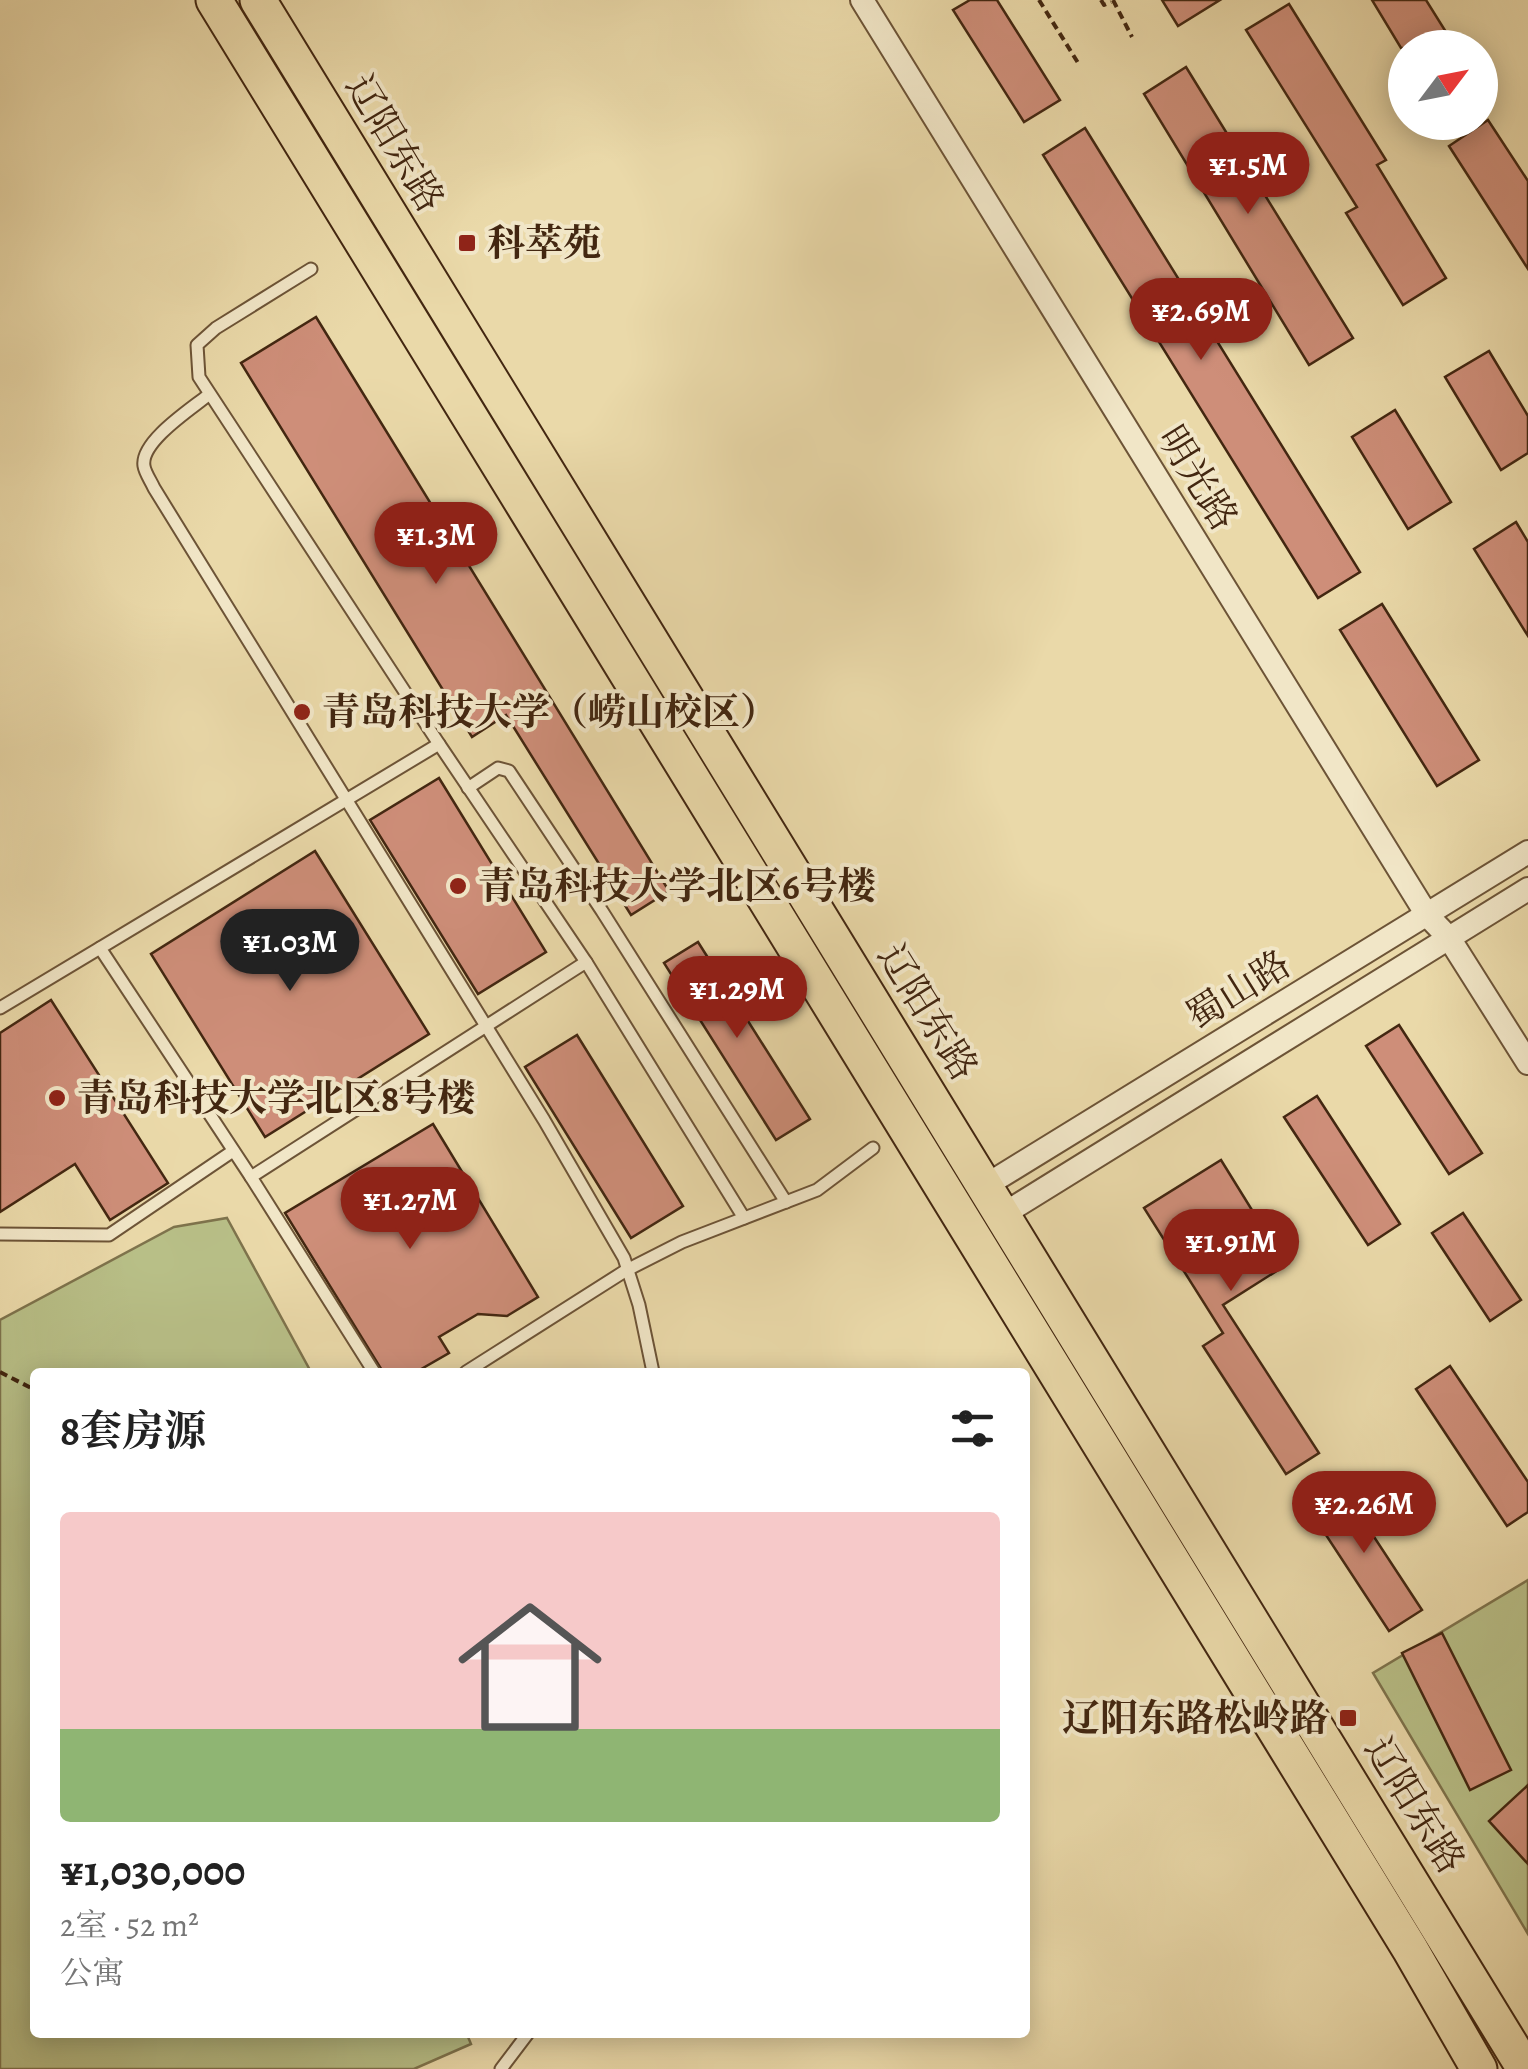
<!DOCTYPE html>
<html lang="zh">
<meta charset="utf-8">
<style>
:root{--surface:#fff;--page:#f6f6f6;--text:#222;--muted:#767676;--line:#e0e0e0;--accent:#8f2418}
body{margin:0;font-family:Alegreya,"Noto Serif SC",serif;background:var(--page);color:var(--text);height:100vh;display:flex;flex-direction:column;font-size:38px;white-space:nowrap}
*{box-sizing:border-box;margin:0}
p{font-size:32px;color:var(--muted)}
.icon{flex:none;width:55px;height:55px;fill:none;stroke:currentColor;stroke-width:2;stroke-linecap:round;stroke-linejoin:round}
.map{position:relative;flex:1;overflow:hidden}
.side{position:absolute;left:30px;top:1368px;width:1000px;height:670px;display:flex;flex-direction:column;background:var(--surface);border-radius:10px;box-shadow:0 5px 25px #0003}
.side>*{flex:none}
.needle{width:65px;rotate:58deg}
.tools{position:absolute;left:1388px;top:30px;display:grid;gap:20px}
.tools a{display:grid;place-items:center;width:110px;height:110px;border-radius:50%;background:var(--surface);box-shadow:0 5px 25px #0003;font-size:50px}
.price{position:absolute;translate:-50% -85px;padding:0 22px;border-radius:35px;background:var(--accent);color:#fff;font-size:32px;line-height:65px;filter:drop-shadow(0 2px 5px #0008)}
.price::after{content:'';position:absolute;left:50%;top:60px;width:30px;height:22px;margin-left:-15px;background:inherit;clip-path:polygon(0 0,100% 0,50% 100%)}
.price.selected{background:#222;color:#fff}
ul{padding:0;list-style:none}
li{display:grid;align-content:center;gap:20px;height:530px;padding:0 30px}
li+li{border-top:2px solid var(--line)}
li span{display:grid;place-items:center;height:310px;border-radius:10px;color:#555}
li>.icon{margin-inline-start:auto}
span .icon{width:180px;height:180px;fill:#fffc;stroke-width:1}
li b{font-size:42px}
h2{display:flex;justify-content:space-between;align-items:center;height:120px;padding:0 30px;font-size:42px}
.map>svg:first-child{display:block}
.green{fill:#b8bf87;stroke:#7e734c;stroke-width:2.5}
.building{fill:#ce8e79;stroke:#432711;stroke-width:2.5}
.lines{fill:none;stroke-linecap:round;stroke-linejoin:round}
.lane-casing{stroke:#6d5437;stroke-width:15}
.street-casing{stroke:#6d5437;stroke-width:26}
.primary-casing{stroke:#432711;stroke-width:39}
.path{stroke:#432711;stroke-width:4;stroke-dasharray:8 5;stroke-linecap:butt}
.lane{stroke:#f1e6c7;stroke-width:11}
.street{stroke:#f1e6c7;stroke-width:22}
.primary{stroke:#ead9a9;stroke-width:35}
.poi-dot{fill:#8f2418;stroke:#f1e6c7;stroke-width:4}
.labels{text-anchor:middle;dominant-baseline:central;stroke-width:8;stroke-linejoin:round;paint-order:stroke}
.street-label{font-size:38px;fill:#432711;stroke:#f1e6c7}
.poi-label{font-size:38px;font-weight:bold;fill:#432711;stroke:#f1e6c7;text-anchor:start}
</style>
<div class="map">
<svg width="1528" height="2069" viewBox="0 0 1528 2069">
<rect width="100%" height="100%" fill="#ead9a9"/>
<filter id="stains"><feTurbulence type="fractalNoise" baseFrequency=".002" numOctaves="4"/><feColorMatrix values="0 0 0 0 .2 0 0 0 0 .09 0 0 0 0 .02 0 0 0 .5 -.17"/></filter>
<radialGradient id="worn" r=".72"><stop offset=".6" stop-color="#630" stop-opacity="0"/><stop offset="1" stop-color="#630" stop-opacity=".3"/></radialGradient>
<!-- green -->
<g class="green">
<path d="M227,1218L311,1372H35V2032H466L471,2044L414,2069H0V1320L174,1227Z"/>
<path d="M1528,1580V1934L1373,1673Z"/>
</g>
<!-- building -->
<g class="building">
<path d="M970,0H997L1060,100L1024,122L953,10Z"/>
<path d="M1162,0H1220L1178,26Z"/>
<path d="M1372,0H1426L1456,48H1401Z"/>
<path d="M1289,4L1386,160L1377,165L1446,278L1403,305L1346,213L1357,207L1246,30Z"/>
<path d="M1186,67L1353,338L1309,365L1144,94Z"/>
<path d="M1488,120L1528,181V269L1449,146Z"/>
<path d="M1085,128L1360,572L1318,598L1043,155Z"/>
<path d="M316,317L669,891L631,915L506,715L472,737L241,363Z"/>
<path d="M1489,351L1528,416V453L1501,470L1445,377Z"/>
<path d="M1395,410L1451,502L1408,529L1352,437Z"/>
<path d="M1516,522L1528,542V636L1474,549Z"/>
<path d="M1382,604L1479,760L1437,786L1340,630Z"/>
<path d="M439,778L546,952L478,994L370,820Z"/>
<path d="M315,851L429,1034L265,1137L151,954Z"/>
<path d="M698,942L810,1119L776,1140L664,963Z"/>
<path d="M51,1000L168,1183L110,1220L75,1164L0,1212V1033Z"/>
<path d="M1399,1025L1482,1153L1449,1174L1366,1046Z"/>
<path d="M577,1035L683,1206L631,1238L525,1067Z"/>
<path d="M1317,1096L1400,1224L1368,1245L1284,1117Z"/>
<path d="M433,1124L538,1297L507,1316L478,1314L439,1337L449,1353L416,1372H383L285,1213Z"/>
<path d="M1221,1160L1286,1265L1223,1305L1319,1453L1286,1474L1203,1346L1223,1333L1144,1208Z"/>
<path d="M1463,1213L1521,1300L1490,1321L1432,1233Z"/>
<path d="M1450,1366L1528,1482V1512L1507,1526L1416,1389Z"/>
<path d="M1338,1482L1422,1610L1389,1631L1305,1503Z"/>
<path d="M1442,1633L1511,1770L1470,1790L1402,1653Z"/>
<path d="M1528,1785V1864L1489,1821Z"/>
</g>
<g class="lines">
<!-- lane casing -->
<g class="lane-casing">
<g id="lane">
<path d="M311,269L216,328L197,345L199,377L439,744"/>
<path d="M207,396C191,409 140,442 144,466C145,473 151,481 154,488L544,1120L624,1258L639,1305L653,1372"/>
<path d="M468,788L498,768L509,771L602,911L786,1202"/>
<path d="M0,1008L100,948"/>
<path d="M251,1177L100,948L439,744L586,962L744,1218"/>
<path d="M0,1234L109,1235L233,1151"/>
<path d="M374,1372L251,1177L586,962"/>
<path d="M466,1372L625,1271L682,1242L817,1190L873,1148"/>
<path d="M501,2069L529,2032"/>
</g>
</g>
<!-- street casing -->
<g class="street-casing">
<g id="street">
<path d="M862,0L1427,915L1449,938L1528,1063"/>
<path d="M985,1186L1528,852"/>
<path d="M1002,1215L1528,889"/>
</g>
</g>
<!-- primary casing -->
<g class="primary-casing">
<g id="primary">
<path d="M214,0L1410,1949L1479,2069"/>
<path d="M258,0L1525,2069"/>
</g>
</g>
<!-- path -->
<g class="path">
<path d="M1039,0L1080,66"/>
<path d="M1101,0L1104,5L1111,2"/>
<path d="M1113,0L1132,37"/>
<path d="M0,1372L35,1390"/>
</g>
<!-- lane -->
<use href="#lane" class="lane"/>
<!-- street -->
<use href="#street" class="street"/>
<!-- primary -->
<use href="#primary" class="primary"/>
</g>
<!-- markers -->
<g class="poi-dot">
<rect x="457" y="233" width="20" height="20" rx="5"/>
<circle cx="302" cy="712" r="10"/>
<circle cx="458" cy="886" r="10"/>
<circle cx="57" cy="1098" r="10"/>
<rect x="1338" y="1708" width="20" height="20" rx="5"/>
</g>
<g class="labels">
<!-- street labels -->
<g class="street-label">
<text transform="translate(395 143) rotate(59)">辽阳东路</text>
<text transform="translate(1198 478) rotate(58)">明光路</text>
<text transform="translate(1238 990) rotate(-32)">蜀山路</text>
<text transform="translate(928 1012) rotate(58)">辽阳东路</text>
<text transform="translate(1415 1805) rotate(58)">辽阳东路</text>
</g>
<!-- poi labels -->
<g class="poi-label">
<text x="487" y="243">科萃苑</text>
<text x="322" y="712">青岛科技大学（崂山校区）</text>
<text x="478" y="886">青岛科技大学北区6号楼</text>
<text x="77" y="1098">青岛科技大学北区8号楼</text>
<text x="1328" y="1718" text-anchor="end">辽阳东路松岭路</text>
</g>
</g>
<rect width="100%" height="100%" filter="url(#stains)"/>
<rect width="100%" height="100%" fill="url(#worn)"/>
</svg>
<div class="tools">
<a><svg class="needle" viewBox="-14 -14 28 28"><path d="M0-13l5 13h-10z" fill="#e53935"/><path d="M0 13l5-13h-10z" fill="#767676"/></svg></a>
</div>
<b class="price" style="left:1248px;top:217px">¥1.5M</b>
<b class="price" style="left:1201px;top:363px">¥2.69M</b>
<b class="price" style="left:436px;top:587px">¥1.3M</b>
<b class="price selected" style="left:290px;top:994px">¥1.03M</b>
<b class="price" style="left:737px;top:1041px">¥1.29M</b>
<b class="price" style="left:410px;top:1252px">¥1.27M</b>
<b class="price" style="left:1231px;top:1294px">¥1.91M</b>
<b class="price" style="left:1364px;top:1556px">¥2.26M</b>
<section class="side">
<h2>8套房源<svg class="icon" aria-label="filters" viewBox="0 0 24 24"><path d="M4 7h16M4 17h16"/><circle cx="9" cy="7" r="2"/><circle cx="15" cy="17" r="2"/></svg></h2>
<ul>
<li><span style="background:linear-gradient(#f6c9c9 70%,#8fb573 0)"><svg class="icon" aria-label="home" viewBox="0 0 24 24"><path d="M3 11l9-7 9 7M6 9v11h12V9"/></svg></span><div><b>¥1,030,000</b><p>2室 · 52 m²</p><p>公寓</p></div></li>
</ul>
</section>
</div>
